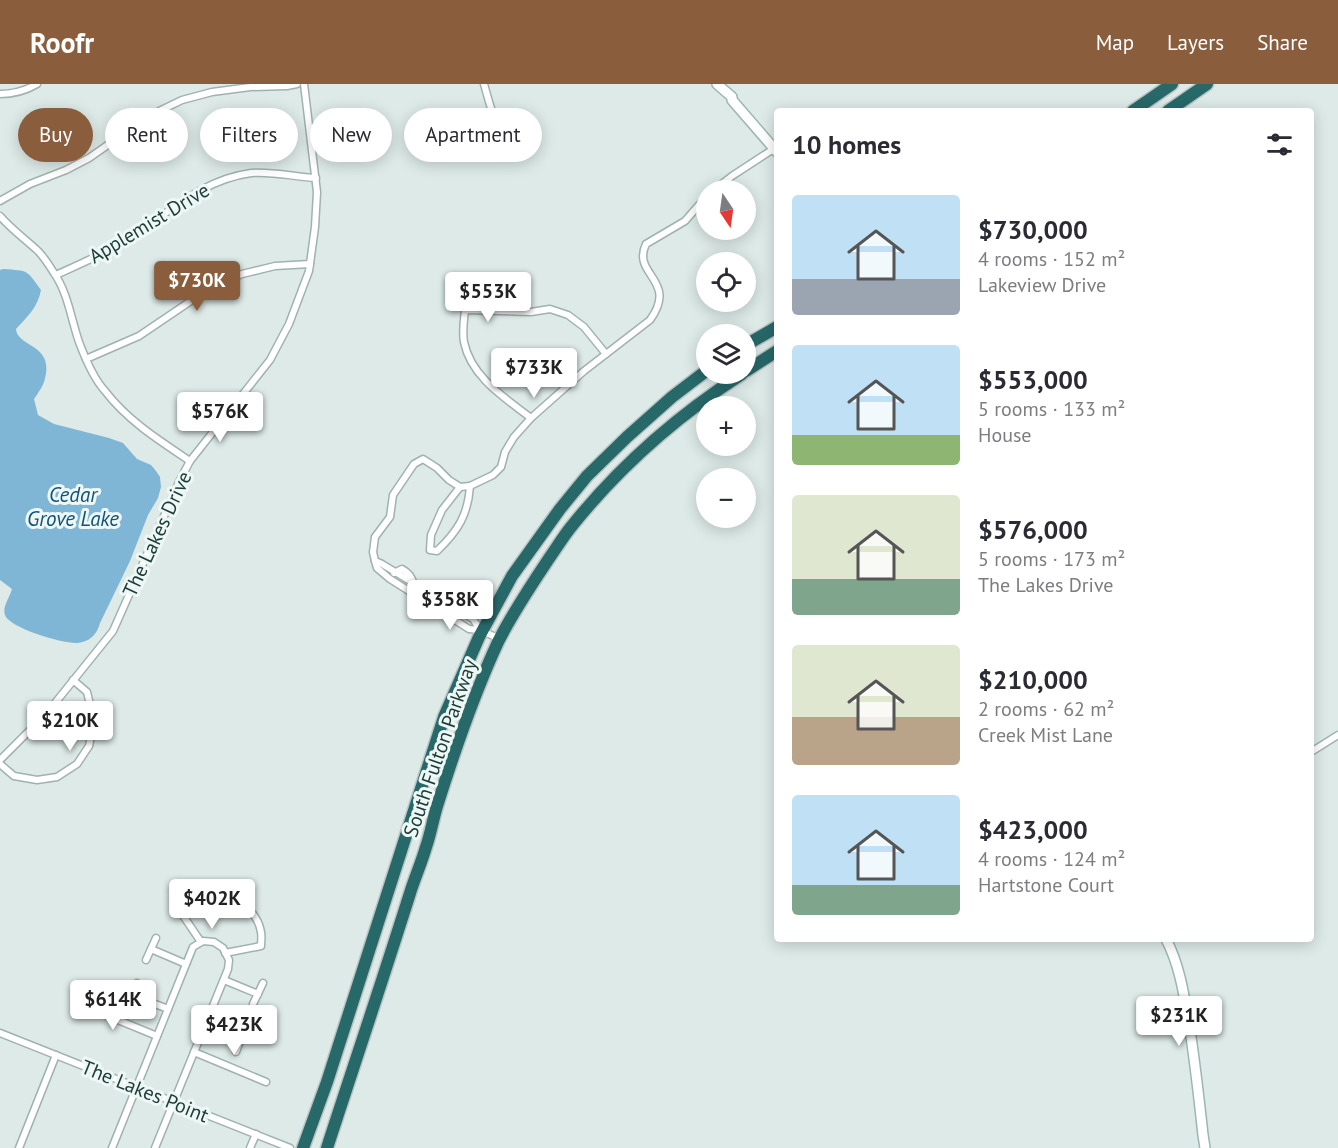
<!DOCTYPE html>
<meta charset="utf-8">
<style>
:root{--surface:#fff;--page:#f7f7f7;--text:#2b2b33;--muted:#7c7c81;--accent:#8a5e3c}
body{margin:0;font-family:"PT Sans",sans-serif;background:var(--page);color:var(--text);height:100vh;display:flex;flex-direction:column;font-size:22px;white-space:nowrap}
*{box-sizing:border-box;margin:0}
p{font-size:20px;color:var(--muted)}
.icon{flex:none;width:33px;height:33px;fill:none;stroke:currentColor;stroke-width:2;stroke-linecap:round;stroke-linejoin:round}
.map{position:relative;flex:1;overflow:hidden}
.details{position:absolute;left:774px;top:24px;width:540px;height:834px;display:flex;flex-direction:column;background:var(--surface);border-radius:6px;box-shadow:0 3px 15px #0003}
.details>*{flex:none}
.banner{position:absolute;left:18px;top:24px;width:570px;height:54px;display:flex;gap:12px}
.needle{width:39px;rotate:167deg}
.fabs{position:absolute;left:696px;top:96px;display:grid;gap:12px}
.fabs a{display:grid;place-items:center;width:60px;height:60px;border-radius:50%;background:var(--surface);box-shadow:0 3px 15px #0003;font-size:30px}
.price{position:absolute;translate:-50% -51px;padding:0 14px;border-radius:6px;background:#fff;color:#222;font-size:20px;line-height:39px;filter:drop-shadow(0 2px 3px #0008)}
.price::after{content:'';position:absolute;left:50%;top:36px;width:18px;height:14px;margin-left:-9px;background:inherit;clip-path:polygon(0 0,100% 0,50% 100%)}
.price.selected{background:var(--accent);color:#fff}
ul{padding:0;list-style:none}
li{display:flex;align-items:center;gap:18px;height:150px;padding:0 18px}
li span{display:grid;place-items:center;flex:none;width:168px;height:120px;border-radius:6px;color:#555}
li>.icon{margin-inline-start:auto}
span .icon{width:72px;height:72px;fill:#fffc;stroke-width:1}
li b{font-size:26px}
h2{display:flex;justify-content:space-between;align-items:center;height:72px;padding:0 18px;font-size:26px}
.pill{padding:0 21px;border-radius:27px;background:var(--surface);box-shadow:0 3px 15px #0003;font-size:21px;line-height:54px}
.pill.selected{background:var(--accent);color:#fff}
header{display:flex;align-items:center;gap:36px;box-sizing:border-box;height:84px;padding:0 30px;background:var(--accent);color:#fff}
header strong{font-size:28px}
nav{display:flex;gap:33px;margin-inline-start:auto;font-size:21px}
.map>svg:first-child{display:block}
.water{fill:#7fb5d5}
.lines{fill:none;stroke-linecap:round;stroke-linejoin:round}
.street-casing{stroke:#a0b2af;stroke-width:9}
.secondary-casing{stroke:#9bb7b3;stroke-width:12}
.highway-casing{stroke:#bbc4c4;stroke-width:15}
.street{stroke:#fff;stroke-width:6}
.secondary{stroke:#fff;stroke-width:9}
.highway{stroke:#276869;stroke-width:12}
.labels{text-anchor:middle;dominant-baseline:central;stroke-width:6;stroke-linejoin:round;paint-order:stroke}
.street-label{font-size:20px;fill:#1d3b39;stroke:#edf7f4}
.water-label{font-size:21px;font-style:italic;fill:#13537a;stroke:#edf7f4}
</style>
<header>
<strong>Roofr</strong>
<nav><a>Map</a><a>Layers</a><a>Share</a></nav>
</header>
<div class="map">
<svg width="1338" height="1064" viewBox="0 0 1338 1064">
<rect width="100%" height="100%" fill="#ddeae7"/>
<!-- water -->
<path class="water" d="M3,185C29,187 26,185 41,206C38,223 27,233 16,245C17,263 54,260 45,294C44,301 38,309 34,315L38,331L54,340L109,354L123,359L137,375L151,381L156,387L160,393L161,403L158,414L148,431L130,477L100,539C97,550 90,558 77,559C64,560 9,544 5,531C2,523 10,513 12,505L0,496V186Z"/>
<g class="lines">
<!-- street casing -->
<g class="street-casing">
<g id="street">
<path d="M484,0C489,17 496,51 513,59C518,61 526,62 532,63"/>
<path d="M0,10C14,10 25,7 37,0"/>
<path d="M714,106L732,92L775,64"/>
<path d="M0,117L30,100L66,86L89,74L151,31L182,16L212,8L250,3L287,2L297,0"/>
<path d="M0,132C11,145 25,155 38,167C44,173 49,181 54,189C68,209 71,235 79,258C85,274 94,295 105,307C128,337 160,357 190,377"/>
<path d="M56,191C78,181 101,171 122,159C165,133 199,96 251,89C272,87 295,93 316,94"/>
<path d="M86,275L139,252L210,204L242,190L275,182L310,180"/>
<path d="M531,334C505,314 471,293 464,258C462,247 464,236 465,226L531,228L550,225L568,231L584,243L606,270"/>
<path d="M460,403L442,426L431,451L430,466L437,467C458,447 468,431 470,402"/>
<path d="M375,477L382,480L473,535L480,546"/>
<path d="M394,489L402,485C409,489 411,492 414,500"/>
<path d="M500,555L480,546L469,545L390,495L377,484L375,477L373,468L375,453L390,433L393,411L414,380L423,375L437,384L449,396L460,403L470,402L493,391L501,383L505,368L514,353L531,334L584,287L650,236C679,196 631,191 646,160L685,137L706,113"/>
<path d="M1311,668L1338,651"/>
<path d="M0,676L47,629L113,547L180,396L190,377L270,276L289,240L309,187L315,143L317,108L304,0"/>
<path d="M0,680L14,692L37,696L57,693L77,680L89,662L94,637L87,608L73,596"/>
<path d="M201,858L182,830C191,819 204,811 219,811C238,810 258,830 261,848C262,853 261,858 261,862L225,869"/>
<path d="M151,865L186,880"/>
<path d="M146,876L156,854"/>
<path d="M224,896L258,910"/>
<path d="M132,911L168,925"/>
<path d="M79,920L157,952"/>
<path d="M253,920L263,899"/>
<path d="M127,923L137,899"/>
<path d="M205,941L241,955"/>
<path d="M0,949L290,1064"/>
<path d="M194,968L266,998"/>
<path d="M236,968L245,944"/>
<path d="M19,1064L56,971"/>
<path d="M112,1064L193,863L203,857L214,858L223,864L229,876L228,885L155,1064"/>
<path d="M250,1064L256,1050"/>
</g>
</g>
<!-- secondary casing -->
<g class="secondary-casing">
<g id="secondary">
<path d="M717,0L732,13V16L777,68"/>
<path d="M1166,855C1180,882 1184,911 1189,940C1195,977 1199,1014 1203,1051L1205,1064"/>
</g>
</g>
<!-- highway casing -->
<g class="highway-casing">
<g id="highway">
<path d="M1133,27L1172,0"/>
<path d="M1168,27L1207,0"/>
<path d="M746,261L777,243"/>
<path d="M746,287L777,267"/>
<path d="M303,1064L327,998L444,633L479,553L512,492L560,425L587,392L627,353L672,313L706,287"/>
<path d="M327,1064C355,978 384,892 411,806C416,791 422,777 426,763C431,749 433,734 438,719C455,665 474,610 498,558C513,528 532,500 550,473C557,463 563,453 571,443C619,383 677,332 742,290"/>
</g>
</g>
<!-- street -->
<use href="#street" class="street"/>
<!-- secondary -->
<use href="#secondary" class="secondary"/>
<!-- highway -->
<use href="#highway" class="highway"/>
</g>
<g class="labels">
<!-- street labels -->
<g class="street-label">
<text transform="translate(149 139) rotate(-31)">Applemist Drive</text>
<text transform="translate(157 450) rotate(-65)">The Lakes Drive</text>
<text transform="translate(440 664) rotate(-71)">South Fulton Parkway</text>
<text transform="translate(145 1007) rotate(22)">The Lakes Point</text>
</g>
<!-- water labels -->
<g class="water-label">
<text x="73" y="410">Cedar<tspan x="73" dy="24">Grove Lake</tspan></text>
</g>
</g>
</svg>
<div class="fabs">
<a><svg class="needle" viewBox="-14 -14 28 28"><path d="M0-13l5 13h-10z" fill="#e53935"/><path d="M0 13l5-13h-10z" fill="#7c7c81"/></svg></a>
<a><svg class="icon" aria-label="locate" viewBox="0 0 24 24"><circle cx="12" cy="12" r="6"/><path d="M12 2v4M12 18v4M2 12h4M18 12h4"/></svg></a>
<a><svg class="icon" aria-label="layers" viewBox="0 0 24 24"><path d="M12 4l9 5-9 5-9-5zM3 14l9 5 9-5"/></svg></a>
<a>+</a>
<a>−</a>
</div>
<b class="price selected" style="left:197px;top:228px">$730K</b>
<b class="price" style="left:488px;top:239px">$553K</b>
<b class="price" style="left:534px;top:315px">$733K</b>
<b class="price" style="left:220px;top:359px">$576K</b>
<b class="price" style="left:450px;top:547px">$358K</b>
<b class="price" style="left:70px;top:668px">$210K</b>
<b class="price" style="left:212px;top:846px">$402K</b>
<b class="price" style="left:113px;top:947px">$614K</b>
<b class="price" style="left:1179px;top:963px">$231K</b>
<b class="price" style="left:234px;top:972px">$423K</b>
<div class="banner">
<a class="pill selected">Buy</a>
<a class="pill">Rent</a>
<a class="pill">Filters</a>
<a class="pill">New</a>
<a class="pill">Apartment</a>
</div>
<section class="details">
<h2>10 homes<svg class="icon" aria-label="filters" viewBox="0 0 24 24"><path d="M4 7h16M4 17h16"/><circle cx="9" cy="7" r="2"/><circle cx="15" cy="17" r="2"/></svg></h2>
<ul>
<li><span style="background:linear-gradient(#bfe0f5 70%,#9aa5b1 0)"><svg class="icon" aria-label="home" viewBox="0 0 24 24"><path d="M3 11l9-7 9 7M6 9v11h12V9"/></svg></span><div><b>$730,000</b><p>4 rooms · 152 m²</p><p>Lakeview Drive</p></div></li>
<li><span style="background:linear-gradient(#bfe0f5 75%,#8fb573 0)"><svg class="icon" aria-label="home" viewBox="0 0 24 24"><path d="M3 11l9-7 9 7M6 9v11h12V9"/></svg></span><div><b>$553,000</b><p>5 rooms · 133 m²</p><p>House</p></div></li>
<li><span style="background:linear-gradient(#dfe7d0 70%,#7fa58c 0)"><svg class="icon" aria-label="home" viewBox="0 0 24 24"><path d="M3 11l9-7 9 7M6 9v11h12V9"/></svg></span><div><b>$576,000</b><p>5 rooms · 173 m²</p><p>The Lakes Drive</p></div></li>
<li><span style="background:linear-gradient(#dfe7d0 60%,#b9a48a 0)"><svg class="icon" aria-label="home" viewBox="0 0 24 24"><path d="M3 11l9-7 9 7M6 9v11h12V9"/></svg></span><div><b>$210,000</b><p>2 rooms · 62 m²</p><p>Creek Mist Lane</p></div></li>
<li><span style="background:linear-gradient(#bfe0f5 75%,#7fa58c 0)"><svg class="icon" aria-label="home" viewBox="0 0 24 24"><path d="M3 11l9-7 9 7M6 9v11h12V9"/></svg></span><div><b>$423,000</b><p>4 rooms · 124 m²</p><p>Hartstone Court</p></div></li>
</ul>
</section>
</div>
